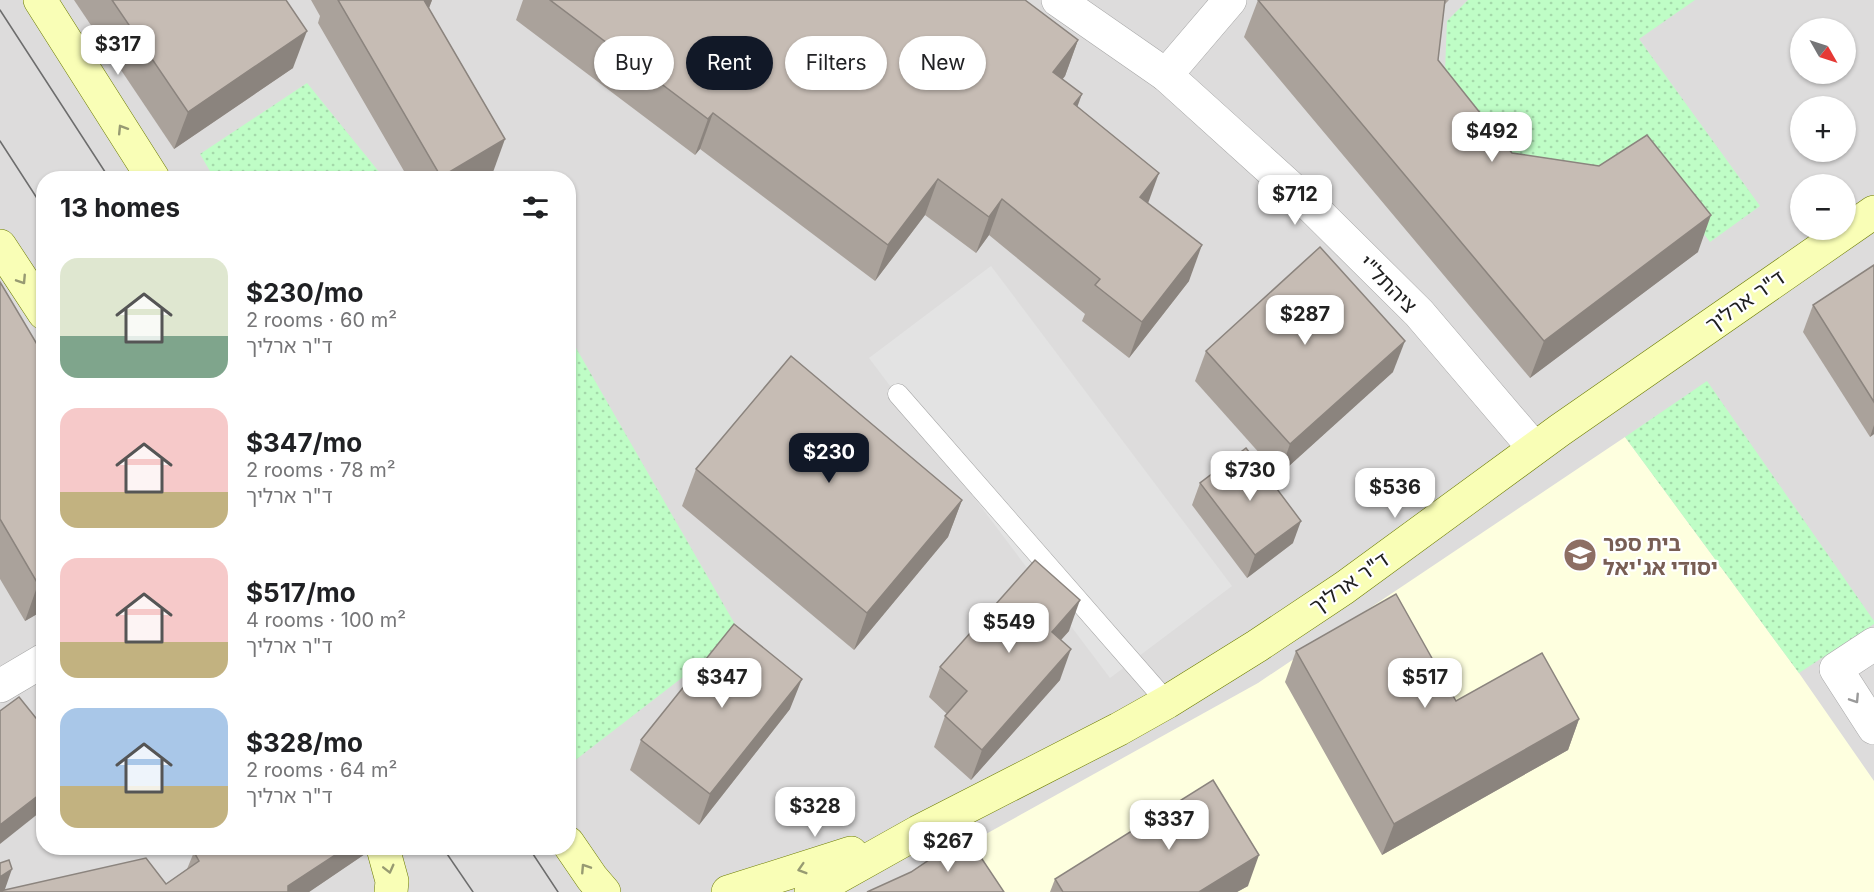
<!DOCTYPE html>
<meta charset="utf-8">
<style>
:root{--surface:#fff;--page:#f2f2f2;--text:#202124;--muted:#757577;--accent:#111827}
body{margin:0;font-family:Inter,"Noto Sans Hebrew",sans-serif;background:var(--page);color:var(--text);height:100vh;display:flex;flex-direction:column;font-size:22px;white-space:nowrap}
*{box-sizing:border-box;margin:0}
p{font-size:20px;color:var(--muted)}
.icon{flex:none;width:33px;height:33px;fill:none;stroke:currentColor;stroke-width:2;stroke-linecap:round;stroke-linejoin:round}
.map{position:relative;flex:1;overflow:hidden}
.panel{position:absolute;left:36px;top:171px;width:540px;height:684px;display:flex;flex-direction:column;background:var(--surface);border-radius:24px;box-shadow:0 2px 4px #0004}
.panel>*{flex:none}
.top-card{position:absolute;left:594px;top:36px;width:570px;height:54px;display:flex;gap:12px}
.needle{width:39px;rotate:129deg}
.controls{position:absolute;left:1790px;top:18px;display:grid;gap:12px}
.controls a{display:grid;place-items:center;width:66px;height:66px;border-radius:50%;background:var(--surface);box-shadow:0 2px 4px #0004;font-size:30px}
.price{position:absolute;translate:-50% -51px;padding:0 14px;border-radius:12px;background:#fff;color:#222;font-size:20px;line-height:39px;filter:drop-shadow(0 2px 3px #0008)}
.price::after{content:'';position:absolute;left:50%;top:36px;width:18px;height:14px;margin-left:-9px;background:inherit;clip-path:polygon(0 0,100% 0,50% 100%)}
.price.on{background:var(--accent);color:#fff}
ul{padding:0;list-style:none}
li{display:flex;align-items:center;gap:18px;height:150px;padding:0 24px}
li span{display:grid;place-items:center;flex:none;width:168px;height:120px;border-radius:18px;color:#555}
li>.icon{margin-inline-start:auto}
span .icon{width:72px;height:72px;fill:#fffc;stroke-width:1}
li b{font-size:26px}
h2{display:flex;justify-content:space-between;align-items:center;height:72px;padding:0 24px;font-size:26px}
.chip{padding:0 21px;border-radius:27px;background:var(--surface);box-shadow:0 2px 4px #0004;font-size:21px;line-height:54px}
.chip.on{background:var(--accent);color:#fff}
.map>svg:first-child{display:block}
.residential{fill:#dddcdc;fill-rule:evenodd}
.education{fill:#feffdf}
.park{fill:url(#park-dots)}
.parking{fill:#e3e3e3}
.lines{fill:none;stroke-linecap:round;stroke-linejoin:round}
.lane-casing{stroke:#a6a6a6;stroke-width:21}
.street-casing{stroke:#a6a6a6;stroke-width:34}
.secondary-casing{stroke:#6c7c00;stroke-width:34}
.lane{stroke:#fff;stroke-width:20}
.street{stroke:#fff;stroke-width:33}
.secondary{stroke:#f9feb6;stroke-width:33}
.tram{stroke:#6d6d6d;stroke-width:1.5}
.wall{fill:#aaa29b}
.shaded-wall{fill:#8b847e}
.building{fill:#c6bcb4;stroke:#8b847e;stroke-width:1.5}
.oneway{stroke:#979a72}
.oneway2{stroke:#9a9a9a}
.labels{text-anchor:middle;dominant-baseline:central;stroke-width:4.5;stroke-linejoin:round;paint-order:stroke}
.street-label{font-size:21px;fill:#1f1f1f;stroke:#fff}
.education-label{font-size:21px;font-weight:bold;fill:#785e54;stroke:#fff;text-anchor:start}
</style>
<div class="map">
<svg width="1874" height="892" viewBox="0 0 1874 892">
<defs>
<pattern id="park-dots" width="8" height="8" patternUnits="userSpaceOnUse" patternTransform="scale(1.5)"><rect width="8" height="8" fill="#bffdc6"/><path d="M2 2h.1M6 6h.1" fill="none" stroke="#a4d8aa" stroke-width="1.8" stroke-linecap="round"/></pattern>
</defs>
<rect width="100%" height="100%" fill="#f1ede5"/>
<!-- residential -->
<path class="residential" d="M0,0H1874V892H0ZM1800,28H1845V74H1800ZM1800,106H1845V152H1800ZM44,178H568V848H44ZM1800,184H1845V230H1800Z"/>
<!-- education -->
<path class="education" d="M1625,437L1799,673L1874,781V892H991L957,850L1258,683Z"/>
<!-- park -->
<g class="park">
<path d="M1468,0H1695L1639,39L1760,206L1710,242L1635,144L1585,177L1512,173L1444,96L1447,21Z"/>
<path d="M307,83L384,178H214L200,154Z"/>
<path d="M568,334L740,633L569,765H568Z"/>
<path d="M1707,381L1874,621V624L1799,673L1625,437Z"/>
</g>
<!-- parking -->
<path class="parking" d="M991,266L1232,586L1110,678L869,358Z"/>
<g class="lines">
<!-- lane casing -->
<g class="lane-casing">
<path id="lane" d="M898,394L1167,702"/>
</g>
<!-- street casing -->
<g class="street-casing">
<g id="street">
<path d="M1058,0L1166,75L1312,207L1419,313L1534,448"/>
<path d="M1166,75L1230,0"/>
<path d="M1874,644L1836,669L1874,728"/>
<path d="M0,686L44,660"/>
</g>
</g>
<!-- secondary casing -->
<g class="secondary-casing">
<g id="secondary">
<path d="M40,0L153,178"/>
<path d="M0,246L44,313"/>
<path d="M568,843L592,878L604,892"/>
<path d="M383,848L392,881L391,892"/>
<path d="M728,892L851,853"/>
<path d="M811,892L918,832L1119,729L1167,702L1257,646L1344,588L1560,430L1874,212"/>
</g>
</g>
<!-- lane -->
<use href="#lane" class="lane"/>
<!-- street -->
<use href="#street" class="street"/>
<!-- secondary -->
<use href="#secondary" class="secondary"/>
<!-- tram -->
<g class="tram">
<path d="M0,10L109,178"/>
<path d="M0,141L44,209"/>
<path d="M443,848L473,892"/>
<path d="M529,848L558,892"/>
</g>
</g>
<!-- wall -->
<g class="wall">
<path d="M74,0H286L293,68L174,149Z"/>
<path d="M311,0H432L429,8L492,175L487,178H408L318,23L320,16Z"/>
<path d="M523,0H1025L1078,40L1065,76L1062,79L1077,106L1148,203L1189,281L1129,358L1082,321L1085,314L989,235L976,253L925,215L875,281L700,149L695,155L516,20Z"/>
<path d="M1258,0H1449L1444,5L1438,60L1512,153L1698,252L1530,378L1244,37Z"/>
<path d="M1874,265V434L1870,437L1803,332L1813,305Z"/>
<path d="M0,282L44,610L25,621L0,579Z"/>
<path d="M1206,351L1393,372L1279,475L1195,381Z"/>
<path d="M696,469L962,500L948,537L854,650L682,506Z"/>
<path d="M1200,483L1293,543L1247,578L1192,505Z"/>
<path d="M1069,631L1061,640L1060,680L971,780L934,747L945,716L947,714L929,697L940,667Z"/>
<path d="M1296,651L1456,701L1579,719L1568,750L1382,855L1285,682Z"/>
<path d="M790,709L699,825L630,770L641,740Z"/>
<path d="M194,852L365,854L309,892L5,890L166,884L187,869Z"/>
<path d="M1055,879L1248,886L1237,892H1050Z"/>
</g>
<!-- shaded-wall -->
<g class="shaded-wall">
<path d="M422,0H432L422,26Z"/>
<path d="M307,31L293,68L174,149L188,112Z"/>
<path d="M1078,40L1065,76L1040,108L1053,72Z"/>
<path d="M1082,94L1069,130L1074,104Z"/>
<path d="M713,113L700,149L695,155L708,119Z"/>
<path d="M505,139L492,175L487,178H440L441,177Z"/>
<path d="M1159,173L1146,209L1140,197Z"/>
<path d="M938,179L925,215L875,281L888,245Z"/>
<path d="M1002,199L989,235L976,253L989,217Z"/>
<path d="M1711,215L1698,252L1530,378L1544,341Z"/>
<path d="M1202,245L1189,281L1129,358L1142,322Z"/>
<path d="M1405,341L1393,372L1279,475L1290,444Z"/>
<path d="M1874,425V434L1870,437Z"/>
<path d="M962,500L948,537L854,650L867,613Z"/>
<path d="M1301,521L1293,543L1247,578L1255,555Z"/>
<path d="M44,581V610L25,621L38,584Z"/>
<path d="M1080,600L1069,631L1040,663L1052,632Z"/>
<path d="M1071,649L1060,680L971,780L982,750Z"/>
<path d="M802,679L790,709L699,825L710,794Z"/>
<path d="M1579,719L1568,750L1382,855L1394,824Z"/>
<path d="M44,791V809L0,844V825Z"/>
<path d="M346,848H368L365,854L309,892H286L288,886Z"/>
<path d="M1259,855L1248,886L1237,892H1199Z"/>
<path d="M12,869L4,892H0V877Z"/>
</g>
<!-- building -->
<g class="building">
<path d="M112,0H286L307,31L188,112Z"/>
<path d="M338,0H424L505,139L441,177Z"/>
<path d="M550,0H1025L1078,40L1053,72L1082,94L1074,104L1159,173L1140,197L1202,245L1142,322L1095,285L1100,279L1002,199L989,217L938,179L888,245L713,113L708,119Z"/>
<path d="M1258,0H1445L1438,60L1512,153L1599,166L1647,135L1711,215L1544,341Z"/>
<path d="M1320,247L1405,341L1290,444L1206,351Z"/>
<path d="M1874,265V402L1813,305Z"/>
<path d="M0,282L44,356V581L38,584L0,519Z"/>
<path d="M791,356L962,500L867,613L696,469Z"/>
<path d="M1246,448L1301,521L1255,555L1200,483Z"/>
<path d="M1035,560L1080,600L1052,632L1071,649L982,750L945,716L967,691L940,667Z"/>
<path d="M1396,594L1456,701L1542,653L1579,719L1394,824L1296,651Z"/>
<path d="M734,624L802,679L710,794L641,740Z"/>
<path d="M19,697L44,728V791L0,825V711Z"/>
<path d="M1213,780L1259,855L1199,892H1063L1055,879Z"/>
<path d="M966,835L1004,892H867L911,872Z"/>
<path d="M223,848H346L288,886V892H0V891L146,858L166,884L199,861L194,852Z"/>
<path d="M9,860L12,869L0,877V863Z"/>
</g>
<!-- one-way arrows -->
<defs><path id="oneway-chevron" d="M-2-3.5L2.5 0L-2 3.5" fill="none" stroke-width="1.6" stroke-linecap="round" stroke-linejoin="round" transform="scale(1.5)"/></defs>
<g class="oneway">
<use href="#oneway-chevron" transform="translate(122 129) rotate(-122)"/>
<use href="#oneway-chevron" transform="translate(22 280) rotate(57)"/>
<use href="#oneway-chevron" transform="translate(585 868) rotate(-123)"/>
<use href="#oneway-chevron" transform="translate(389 869) rotate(76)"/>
<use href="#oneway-chevron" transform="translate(802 869) rotate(163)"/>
</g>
<use class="oneway2" href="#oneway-chevron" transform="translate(1855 699) rotate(57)"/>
<!-- icons -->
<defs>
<g id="school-disc" transform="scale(1.725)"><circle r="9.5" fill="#8d6e63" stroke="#fff"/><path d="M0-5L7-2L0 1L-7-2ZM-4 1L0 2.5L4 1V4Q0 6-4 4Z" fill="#fff"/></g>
</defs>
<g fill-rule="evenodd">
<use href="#school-disc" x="1580" y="555"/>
</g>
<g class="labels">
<!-- street labels -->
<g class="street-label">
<text transform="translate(1388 284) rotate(45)">ציהתל"י</text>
<text transform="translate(1745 301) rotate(-35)">ד"ר ארליך</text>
<text transform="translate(1349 583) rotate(-35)">ד"ר ארליך</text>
</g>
<!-- education labels -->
<g class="education-label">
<text x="1603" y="543">בית ספר<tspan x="1603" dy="24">יסודי אג'יאל</tspan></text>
</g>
</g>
</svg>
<div class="controls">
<a><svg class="needle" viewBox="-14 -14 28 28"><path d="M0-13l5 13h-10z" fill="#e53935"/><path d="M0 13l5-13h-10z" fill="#757577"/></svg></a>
<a>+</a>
<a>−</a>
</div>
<b class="price" style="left:118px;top:76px">$317</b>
<b class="price" style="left:1492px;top:163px">$492</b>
<b class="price" style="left:1295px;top:226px">$712</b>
<b class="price" style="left:1305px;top:346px">$287</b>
<b class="price on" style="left:829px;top:484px">$230</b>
<b class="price" style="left:1250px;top:502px">$730</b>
<b class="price" style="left:1395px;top:519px">$536</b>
<b class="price" style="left:1009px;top:654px">$549</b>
<b class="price" style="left:722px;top:709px">$347</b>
<b class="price" style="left:1425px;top:709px">$517</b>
<b class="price" style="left:815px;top:838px">$328</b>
<b class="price" style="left:1169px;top:851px">$337</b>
<b class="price" style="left:948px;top:873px">$267</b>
<div class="top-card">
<a class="chip">Buy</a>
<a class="chip on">Rent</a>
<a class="chip">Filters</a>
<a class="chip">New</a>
</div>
<section class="panel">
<h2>13 homes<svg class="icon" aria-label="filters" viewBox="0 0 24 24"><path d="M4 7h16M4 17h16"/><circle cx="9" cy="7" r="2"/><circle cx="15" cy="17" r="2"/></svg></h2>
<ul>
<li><span style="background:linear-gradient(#dfe7d0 65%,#7fa58c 0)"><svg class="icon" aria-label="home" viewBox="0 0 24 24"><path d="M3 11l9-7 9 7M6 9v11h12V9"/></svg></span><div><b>$230/mo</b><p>2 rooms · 60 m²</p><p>ד&quot;ר ארליך</p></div></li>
<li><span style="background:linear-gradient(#f6c9c9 70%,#c2b280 0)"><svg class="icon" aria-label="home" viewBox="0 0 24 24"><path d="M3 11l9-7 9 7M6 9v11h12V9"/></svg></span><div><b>$347/mo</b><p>2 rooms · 78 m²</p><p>ד&quot;ר ארליך</p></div></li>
<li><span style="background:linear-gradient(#f6c9c9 70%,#c2b280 0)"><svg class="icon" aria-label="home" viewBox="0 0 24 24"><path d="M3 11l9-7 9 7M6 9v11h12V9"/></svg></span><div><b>$517/mo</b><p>4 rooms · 100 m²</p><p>ד&quot;ר ארליך</p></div></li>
<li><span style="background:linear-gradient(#a9c7e8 65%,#c2b280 0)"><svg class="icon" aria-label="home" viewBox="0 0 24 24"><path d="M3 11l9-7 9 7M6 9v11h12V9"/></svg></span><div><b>$328/mo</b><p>2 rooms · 64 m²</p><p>ד&quot;ר ארליך</p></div></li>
</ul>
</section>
</div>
